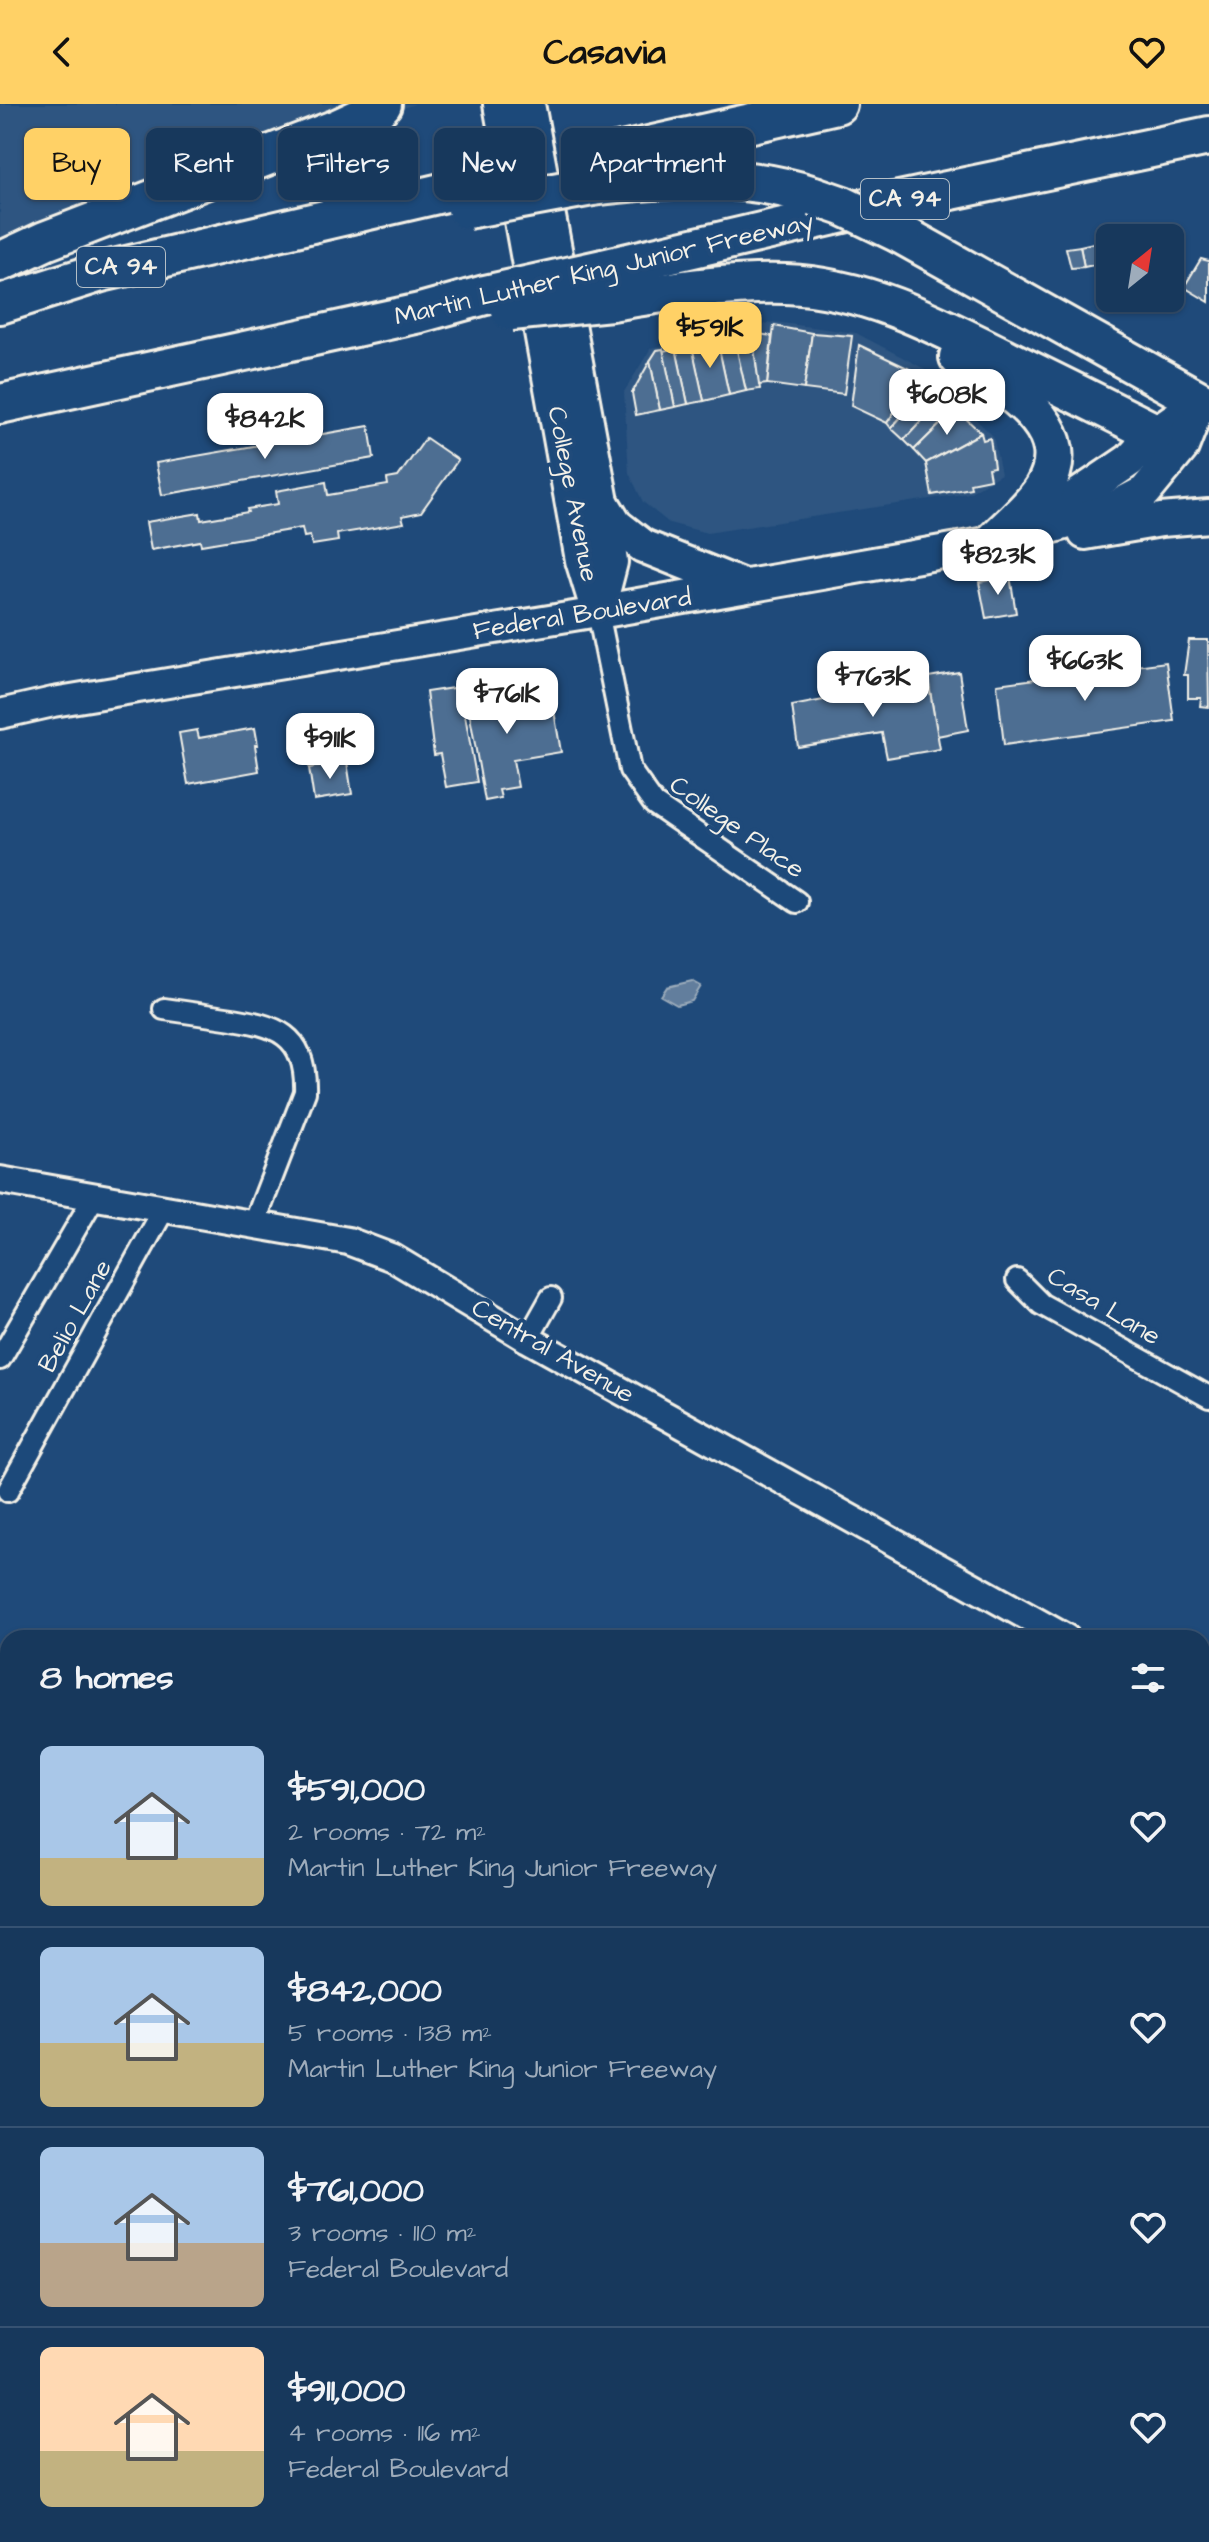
<!DOCTYPE html>
<meta charset="utf-8">
<style>
:root{--surface:#17385c;--page:#244365;--text:#f1f3f6;--muted:#9eacbb;--line:#365272;--accent:#ffd166}
body{margin:0;font-family:"Architects Daughter",sans-serif;background:var(--page);color:var(--text);height:100vh;display:flex;flex-direction:column;font-size:30px;white-space:nowrap}
*{box-sizing:border-box;margin:0}
p{font-size:26px;color:var(--muted)}
.icon{flex:none;width:44px;height:44px;fill:none;stroke:currentColor;stroke-width:2;stroke-linecap:round;stroke-linejoin:round}
.map{position:relative;flex:1;overflow:hidden}
.sheet{position:absolute;left:0px;top:1526px;width:1210px;height:912px;display:flex;flex-direction:column;background:var(--surface);border-radius:24px 24px 0 0;box-shadow:0 2px 6px #0004,0 0 0 2px var(--line)}
.sheet>*{flex:none}
.hud{position:absolute;left:24px;top:24px;width:800px;height:72px;display:flex;gap:16px}
.needle{width:52px;rotate:30deg}
.tools{position:absolute;left:1096px;top:120px;display:grid;gap:16px}
.tools a{display:grid;place-items:center;width:88px;height:88px;border-radius:12px;background:var(--surface);box-shadow:0 2px 6px #0004,0 0 0 2px var(--line);font-size:40px}
.price{position:absolute;translate:-50% -68px;padding:0 18px;border-radius:16px;background:#fff;color:#222;font-size:26px;line-height:52px;filter:drop-shadow(0 2px 4px #0008)}
.price::after{content:'';position:absolute;left:50%;top:48px;width:24px;height:18px;margin-left:-12px;background:inherit;clip-path:polygon(0 0,100% 0,50% 100%)}
.price.on{background:var(--accent);color:#111}
ul{padding:0;list-style:none}
li{display:flex;align-items:center;gap:24px;height:200px;padding:0 40px}
li+li{border-top:2px solid var(--line)}
li span{display:grid;place-items:center;flex:none;width:224px;height:160px;border-radius:12px;color:#555}
li>.icon{margin-inline-start:auto}
span .icon{width:96px;height:96px;fill:#fffc;stroke-width:1}
li b{font-size:34px}
h2{display:flex;justify-content:space-between;align-items:center;height:96px;padding:0 40px;font-size:34px}
.tag{padding:0 28px;border-radius:12px;background:var(--surface);box-shadow:0 2px 6px #0004,0 0 0 2px var(--line);font-size:28px;line-height:72px}
.tag.on{background:var(--accent);color:#111}
header{display:flex;justify-content:space-between;align-items:center;height:104px;padding:0 40px;background:var(--accent);color:#111;font-size:36px;font-weight:700}
.map>svg:first-child{display:block}
.built{fill:#2d5581}
.water{fill:#627e9d;stroke:#9cacbb;stroke-width:2}
.building{fill:#4d6e92;stroke:#f4f1e8;stroke-width:2}
.lines{fill:none;stroke-linecap:round;stroke-linejoin:round}
.minor-casing{stroke:#f4f1e8;stroke-width:26}
.tertiary-casing{stroke:#f4f1e8;stroke-width:32}
.secondary-casing{stroke:#f4f1e8;stroke-width:34}
.primary-casing{stroke:#f4f1e8;stroke-width:38}
.motorway-casing{stroke:#f4f1e8;stroke-width:44}
.minor{stroke:#1f4a7a;stroke-width:20}
.tertiary{stroke:#1f4a7a;stroke-width:26}
.secondary{stroke:#1f4a7a;stroke-width:28}
.primary{stroke:#1f4a7a;stroke-width:32}
.motorway{stroke:#1f4a7a;stroke-width:38}
.motorway-bridge-casing{stroke:#f4f1e8;stroke-width:44;stroke-linecap:butt}
.motorway-bridge{stroke:#1f4a7a;stroke-width:38}
.labels{text-anchor:middle;dominant-baseline:central;stroke-width:8;stroke-linejoin:round;paint-order:stroke}
.shield{fill:#1f4a7a;stroke:#b4bfc7;stroke-width:2}
.shield-label{font-size:24px;font-weight:bold;fill:#f4f1e8}
.street-label{font-size:26px;fill:#f4f1e8;stroke:#1f4a7a}
</style>
<header><svg class="icon" aria-label="back" viewBox="0 0 24 24"><path d="M15 5l-7 7 7 7"/></svg>Casavia<svg class="icon" aria-label="heart" viewBox="0 0 24 24"><path d="M12 20l-8-8c-3-5 5-10 8-4 3-6 11-1 8 4z"/></svg></header>
<div class="map">
<svg width="1209" height="2438" viewBox="0 0 1209 2438">
<rect width="100%" height="100%" fill="#1f4a7a"/>
<filter id="ink" filterUnits="userSpaceOnUse"><feTurbulence type="fractalNoise" baseFrequency=".0125" numOctaves="2"/><feDisplacementMap in="SourceGraphic" scale="16" xChannelSelector="R" yChannelSelector="G"/><feConvolveMatrix kernelMatrix="1 2 1 2 8 2 1 2 1" color-interpolation-filters="sRGB"/></filter>
<g filter="url(#ink)">
<!-- built -->
<g class="built">
<path d="M0,0H415L0,136Z"/>
<path d="M774,218L856,229L923,264L993,332L1001,370L969,389L707,429L669,419L643,398L629,369L624,288L651,244Z"/>
</g>
<!-- water -->
<path class="water" d="M692,877L701,882L692,897L677,901L661,892L667,883Z"/>
<!-- building -->
<g class="building">
<path d="M1159,125L1161,134H1144L1142,128Z"/>
<path d="M1142,128L1144,134H1126V132Z"/>
<path d="M1110,135V157L1103,159L1098,138Z"/>
<path d="M1098,138L1103,159L1084,163L1080,142Z"/>
<path d="M1080,142L1084,163L1071,164L1066,144Z"/>
<path d="M1201,155L1209,157V198L1184,183Z"/>
<path d="M774,222L812,229L804,285L767,280Z"/>
<path d="M748,229H752L760,285L746,287L733,232Z"/>
<path d="M752,229L772,232L767,280L759,281Z"/>
<path d="M812,229L852,232L844,290L804,285Z"/>
<path d="M734,233L746,287L729,291L717,237Z"/>
<path d="M717,235L729,291L704,297L691,240Z"/>
<path d="M859,241L920,270L887,319L851,302Z"/>
<path d="M692,242L704,297L688,300L676,245Z"/>
<path d="M676,244L688,300L675,303L663,247Z"/>
<path d="M663,245L675,303L660,306L650,257L657,246Z"/>
<path d="M650,257L660,306L636,311L632,289Z"/>
<path d="M920,270L931,281L891,324L887,319Z"/>
<path d="M931,281L944,293L904,336L891,324Z"/>
<path d="M943,294L955,306L914,346L904,336Z"/>
<path d="M956,305L981,329L926,359L914,346Z"/>
<path d="M369,322L374,354L162,391L156,359Z"/>
<path d="M981,329L983,336L990,334L994,363L988,364L990,375L970,379L971,384L932,391L926,359Z"/>
<path d="M426,334L458,356L421,408L402,412L404,419L337,430L338,437L312,441L310,432L304,433L302,424L201,441L200,437L151,446L146,418L200,409L201,416L248,408L247,405L278,400L276,387L326,378L328,391L388,381L387,375L398,373Z"/>
<path d="M1010,472L1016,509L986,514L979,478Z"/>
<path d="M1189,536H1208L1209,603L1200,602L1201,594H1188V571H1184Z"/>
<path d="M1166,558L1174,617L1004,641L997,580Z"/>
<path d="M959,568L968,626L937,632L928,573Z"/>
<path d="M928,576L940,645L887,654L882,629L798,643L792,602Z"/>
<path d="M503,577L509,609L553,601L561,648L513,656L518,683L499,686L501,694L485,697L465,584Z"/>
<path d="M460,583L477,678L446,683L440,650L434,651L426,588Z"/>
<path d="M255,624L258,641H255L259,667L188,680L179,629L197,626L199,634Z"/>
<path d="M347,658L352,690L314,696L309,664Z"/>
</g>
<g class="lines">
<!-- minor casing -->
<g class="minor-casing">
<g id="minor">
<path d="M598,508L630,666L654,700L797,798"/>
<path d="M164,905C184,908 205,911 226,914C275,921 307,929 305,988L254,1120"/>
<path d="M1017,1176L1041,1200L1209,1293"/>
<path d="M528,1235L551,1194"/>
<path d="M0,1255L94,1093"/>
<path d="M8,1387L164,1105"/>
<path d="M0,1737L8,1741"/>
<path d="M1202,2191L1209,2180"/>
<path d="M1202,2236L1209,2240"/>
<path d="M569,2438L573,2430"/>
<path d="M859,2438L864,2430"/>
<path d="M1068,2438L1073,2430"/>
</g>
</g>
<!-- tertiary casing -->
<g class="tertiary-casing">
<g id="tertiary">
<path d="M0,1076L348,1137L393,1154L528,1235L1066,1534"/>
<path d="M1202,1610L1209,1614"/>
<path d="M0,2228L8,2233"/>
<path d="M359,2430L373,2438"/>
</g>
</g>
<!-- secondary casing -->
<g class="secondary-casing">
<path id="secondary" d="M0,610L53,598L598,508"/>
</g>
<!-- primary casing -->
<g class="primary-casing">
<g id="primary">
<path d="M500,0L582,456L598,508"/>
<path d="M528,0L602,398L611,458L598,508"/>
<path d="M602,398L616,421L643,442L743,482"/>
<path d="M1040,417L1130,356L1155,329L1175,315"/>
<path d="M1085,429L1161,416L1209,412"/>
<path d="M598,508L993,439L1108,407L1145,388L1182,343L1200,297"/>
</g>
</g>
<!-- motorway casing -->
<g class="motorway-casing">
<g id="motorway">
<path d="M586,56L837,0"/>
<path d="M592,82C668,73 740,68 814,92"/>
<path d="M901,130L1200,297"/>
<path d="M0,158L45,137L337,25L374,8L382,0"/>
<path d="M603,165L856,106L1209,32"/>
<path d="M611,197C669,188 728,178 786,180C867,183 938,221 1008,256C1057,280 1106,304 1155,329"/>
<path d="M0,200L101,168L463,84"/>
<path d="M959,253C1001,282 1081,322 1044,384C1031,405 1010,421 993,439"/>
<path d="M0,300L420,209L485,191"/>
</g>
</g>
<!-- minor -->
<use href="#minor" class="minor"/>
<!-- tertiary -->
<use href="#tertiary" class="tertiary"/>
<!-- secondary -->
<use href="#secondary" class="secondary"/>
<!-- primary -->
<use href="#primary" class="primary"/>
<!-- motorway -->
<use href="#motorway" class="motorway"/>
<!-- motorway-bridge casing -->
<g class="motorway-bridge-casing">
<g id="motorway-bridge">
<path d="M814,92L843,102L901,130"/>
<path d="M467,105L592,82"/>
<path d="M485,191L603,165"/>
<path d="M511,207L611,197"/>
</g>
</g>
<!-- motorway-bridge -->
<use href="#motorway-bridge" class="motorway-bridge"/>
</g>
</g>
<g class="labels">
<!-- shield labels -->
<g class="shield">
<rect x="861" y="75" width="88" height="40" rx="6"/>
<rect x="77" y="143" width="88" height="40" rx="6"/>
</g>
<g class="shield-label">
<text x="905" y="95">CA 94</text>
<text x="121" y="163">CA 94</text>
</g>
<!-- street labels -->
<g class="street-label">
<text transform="translate(604 165) rotate(-13)">Martin Luther King Junior Freeway</text>
<text transform="translate(573 390) rotate(79)">College Avenue</text>
<text transform="translate(582 510) rotate(-9)">Federal Boulevard</text>
<text transform="translate(737 723) rotate(35)">College Place</text>
<text transform="translate(1104 1202) rotate(31)">Casa Lane</text>
<text transform="translate(75 1212) rotate(-61)">Belio Lane</text>
<text transform="translate(553 1247) rotate(30)">Central Avenue</text>
</g>
</g>
</svg>
<div class="tools">
<a><svg class="needle" viewBox="-14 -14 28 28"><path d="M0-13l5 13h-10z" fill="#e53935"/><path d="M0 13l5-13h-10z" fill="#9eacbb"/></svg></a>
</div>
<b class="price on" style="left:710px;top:266px">$591K</b>
<b class="price" style="left:947px;top:333px">$608K</b>
<b class="price" style="left:265px;top:357px">$842K</b>
<b class="price" style="left:998px;top:493px">$823K</b>
<b class="price" style="left:1085px;top:599px">$663K</b>
<b class="price" style="left:873px;top:615px">$763K</b>
<b class="price" style="left:507px;top:632px">$761K</b>
<b class="price" style="left:330px;top:677px">$911K</b>
<div class="hud">
<a class="tag on">Buy</a>
<a class="tag">Rent</a>
<a class="tag">Filters</a>
<a class="tag">New</a>
<a class="tag">Apartment</a>
</div>
<section class="sheet">
<h2>8 homes<svg class="icon" aria-label="filters" viewBox="0 0 24 24"><path d="M4 7h16M4 17h16"/><circle cx="9" cy="7" r="2"/><circle cx="15" cy="17" r="2"/></svg></h2>
<ul>
<li><span style="background:linear-gradient(#a9c7e8 70%,#c2b280 0)"><svg class="icon" aria-label="home" viewBox="0 0 24 24"><path d="M3 11l9-7 9 7M6 9v11h12V9"/></svg></span><div><b>$591,000</b><p>2 rooms · 72 m²</p><p>Martin Luther King Junior Freeway</p></div><svg class="icon" aria-label="heart" viewBox="0 0 24 24"><path d="M12 20l-8-8c-3-5 5-10 8-4 3-6 11-1 8 4z"/></svg></li>
<li><span style="background:linear-gradient(#a9c7e8 60%,#c2b280 0)"><svg class="icon" aria-label="home" viewBox="0 0 24 24"><path d="M3 11l9-7 9 7M6 9v11h12V9"/></svg></span><div><b>$842,000</b><p>5 rooms · 138 m²</p><p>Martin Luther King Junior Freeway</p></div><svg class="icon" aria-label="heart" viewBox="0 0 24 24"><path d="M12 20l-8-8c-3-5 5-10 8-4 3-6 11-1 8 4z"/></svg></li>
<li><span style="background:linear-gradient(#a9c7e8 60%,#b9a48a 0)"><svg class="icon" aria-label="home" viewBox="0 0 24 24"><path d="M3 11l9-7 9 7M6 9v11h12V9"/></svg></span><div><b>$761,000</b><p>3 rooms · 110 m²</p><p>Federal Boulevard</p></div><svg class="icon" aria-label="heart" viewBox="0 0 24 24"><path d="M12 20l-8-8c-3-5 5-10 8-4 3-6 11-1 8 4z"/></svg></li>
<li><span style="background:linear-gradient(#ffd9b3 65%,#c2b280 0)"><svg class="icon" aria-label="home" viewBox="0 0 24 24"><path d="M3 11l9-7 9 7M6 9v11h12V9"/></svg></span><div><b>$911,000</b><p>4 rooms · 116 m²</p><p>Federal Boulevard</p></div><svg class="icon" aria-label="heart" viewBox="0 0 24 24"><path d="M12 20l-8-8c-3-5 5-10 8-4 3-6 11-1 8 4z"/></svg></li>
</ul>
</section>
</div>
